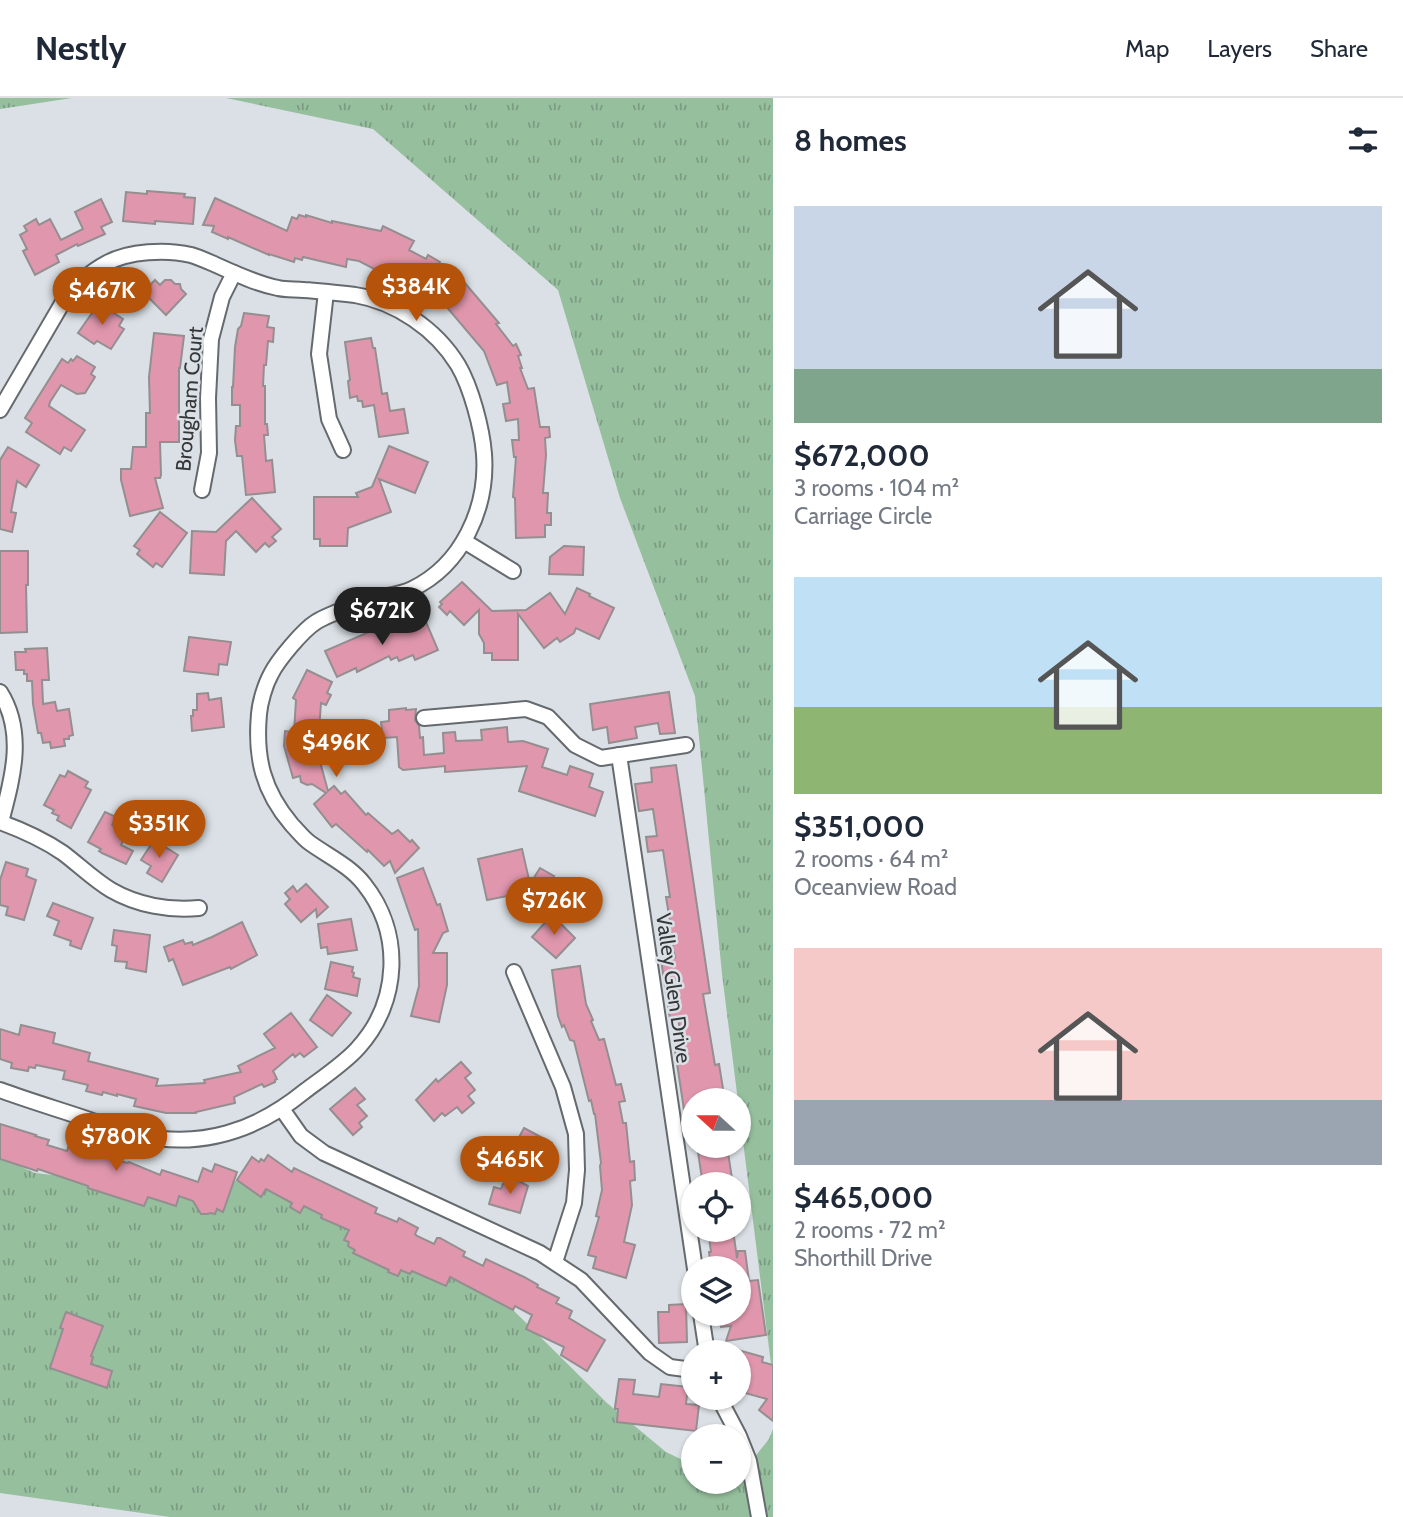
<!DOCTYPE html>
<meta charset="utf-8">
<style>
:root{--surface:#fff;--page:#f6f6f7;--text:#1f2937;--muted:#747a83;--line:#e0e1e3;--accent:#b45309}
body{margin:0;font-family:Cabin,sans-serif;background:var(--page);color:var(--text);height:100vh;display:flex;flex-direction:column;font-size:26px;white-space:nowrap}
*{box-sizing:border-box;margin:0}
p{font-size:23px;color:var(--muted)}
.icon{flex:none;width:38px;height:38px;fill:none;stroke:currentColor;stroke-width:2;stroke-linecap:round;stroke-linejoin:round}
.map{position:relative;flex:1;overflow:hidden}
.details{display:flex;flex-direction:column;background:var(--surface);width:630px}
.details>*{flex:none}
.needle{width:46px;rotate:291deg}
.tools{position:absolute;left:681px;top:990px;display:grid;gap:14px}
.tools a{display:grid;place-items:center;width:70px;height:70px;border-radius:50%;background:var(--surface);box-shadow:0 2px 5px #0004;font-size:35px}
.price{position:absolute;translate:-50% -60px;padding:0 16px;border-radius:24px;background:var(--accent);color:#fff;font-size:23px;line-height:46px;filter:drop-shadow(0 2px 4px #0008)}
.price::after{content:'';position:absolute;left:50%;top:42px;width:21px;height:16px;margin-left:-10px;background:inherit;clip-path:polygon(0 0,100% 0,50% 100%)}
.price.selected{background:#222;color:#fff}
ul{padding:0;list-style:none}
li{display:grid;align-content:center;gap:14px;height:371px;padding:0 21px}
li span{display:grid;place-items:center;height:217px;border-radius:0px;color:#555}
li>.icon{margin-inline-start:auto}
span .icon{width:126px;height:126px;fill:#fffc;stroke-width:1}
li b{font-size:30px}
h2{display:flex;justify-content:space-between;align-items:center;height:84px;padding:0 21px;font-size:30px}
header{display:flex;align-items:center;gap:42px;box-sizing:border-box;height:98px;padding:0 35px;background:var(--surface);border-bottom:2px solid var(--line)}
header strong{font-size:33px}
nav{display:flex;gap:38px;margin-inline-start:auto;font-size:24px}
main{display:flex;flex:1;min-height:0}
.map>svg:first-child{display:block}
.grass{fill:url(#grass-tufts)}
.building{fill:#e097ae;stroke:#958e90;stroke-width:2}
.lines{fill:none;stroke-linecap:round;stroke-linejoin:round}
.minor-casing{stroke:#656a6e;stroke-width:18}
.minor{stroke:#fff;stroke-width:14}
.labels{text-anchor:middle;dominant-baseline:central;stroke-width:5;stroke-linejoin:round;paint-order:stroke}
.street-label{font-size:21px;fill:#343738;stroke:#dae0e5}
</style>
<header>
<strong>Nestly</strong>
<nav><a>Map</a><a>Layers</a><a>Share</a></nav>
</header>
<main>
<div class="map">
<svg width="773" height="1419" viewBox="0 0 773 1419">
<defs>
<pattern id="grass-tufts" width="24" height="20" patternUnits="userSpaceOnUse" patternTransform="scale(1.75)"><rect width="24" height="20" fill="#96bf9e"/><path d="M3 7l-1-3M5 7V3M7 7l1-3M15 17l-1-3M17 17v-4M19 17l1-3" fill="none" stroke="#7b9c82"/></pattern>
</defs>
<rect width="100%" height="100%" fill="#dae0e5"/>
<!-- grass -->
<g class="grass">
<path d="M0,0H72L0,11Z"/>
<path d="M226,0H773V1282L722,876L695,598L620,400L558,192L373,31Z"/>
<path d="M0,1059L35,1075L168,1090L254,1081L495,1194L607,1305L666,1354L693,1367V1384H738L739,1369L749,1366L769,1341L773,1331V1419H170L0,1395Z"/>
</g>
<!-- building -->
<g class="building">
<path d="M147,93L185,96L184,99L195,100L193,126L155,123V126L123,123L126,94L147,96Z"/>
<path d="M215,100L287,133L292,119L297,121L299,117L306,119V117L332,125V123L381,133L383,128L414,143L409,152L426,161L428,157L440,164L438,167L443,170L439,177L453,194L464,184L499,225L496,226L513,248L516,246L521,257L518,258L522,270H520L528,291L534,290L540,329H549L550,339L545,340L546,357L543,395H548L547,415H551V427H545V439L516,440L515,400L513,399L516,359H514L512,342H519L518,321L506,323L503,306L510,305L507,284L497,287L484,253L440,201L380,169L378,173L359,163L347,161L346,169L303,159L302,162L295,160L294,164L269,156V157L228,139V141L212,134L214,128L203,127Z"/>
<path d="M101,101L112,124L101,129L105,136L78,148L77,146L56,157L59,164L35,177L23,153L27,151L20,137L27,133L24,128L36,121L39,127L50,121L61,142L83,131L75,114Z"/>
<path d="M155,182L160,187L165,182H171L175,186H180L181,191L186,196L166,217L143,194Z"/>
<path d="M99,205L123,221L119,228L124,231L111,251L97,243L94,246L78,235Z"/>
<path d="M244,215L269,218L267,229L274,230L273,244L268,243L266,267H264L263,288H265V326H267L268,337H264L266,363L272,362L275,394L246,397L242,358H237L235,342L236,328H240V307H232V289H233L235,249L238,231L241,228Z"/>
<path d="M154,235L184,238L180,270H179V344H160L161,377L160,380H155L163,410L130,418L121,382V371H131L133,349H146V315H150L149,279Z"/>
<path d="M371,240L373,250H375L382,296L387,295L390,313L404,311L408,335L379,339L374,307L363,309L362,303H358L357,298L350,300L348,283L350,282L345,244Z"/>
<path d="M77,258L95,269L91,276L95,279L85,295L77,296L61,287L50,304L49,308L85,332L71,353L64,349L60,356L26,334L32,325L25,320L62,261L68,265L71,261L73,263Z"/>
<path d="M389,348L428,364L415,395L379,381L391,414L348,430L347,448H320V441H314V399H358L356,395L372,389Z"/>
<path d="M8,349L39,367L26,389L17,383L11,414L16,415L12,434L0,431V362Z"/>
<path d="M252,400L281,431L272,439L276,443L269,449L265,445L256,454L236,433L226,443L224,477L190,475L192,433L216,434Z"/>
<path d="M160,414L187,435L162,469L156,465L153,469L137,456L140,452L134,448Z"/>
<path d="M564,448L584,449L583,477L549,476L550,459Z"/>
<path d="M0,453H28V487H26L27,534L0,535Z"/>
<path d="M462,484L492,513L526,512L550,495L565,516L577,490L590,496L589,498L614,510L599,541L576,530L574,535L560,544L557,540L544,550L518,516V562H492V555H484V545L479,536V512L464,527L450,513L447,517L439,509L442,506L440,504Z"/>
<path d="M410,521L413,527L418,525L419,527L426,524L438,552L415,562L413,557L399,563L397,559L391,562L389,558L357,574L356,570L337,579L325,553L371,533L375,535L388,528L389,530Z"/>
<path d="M189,539L231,544L227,567L219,566L218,577L184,573Z"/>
<path d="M47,550L49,582H42L43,606L55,604L57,613L69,611L73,637L69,638V641H64L65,648L51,650L50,644L43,645L41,635H38L33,606L32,583H27V576H24V572H16L15,554H26L25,551Z"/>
<path d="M307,572L332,584L327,595L331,597L326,607L321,605L319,632L326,633L325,649H316L328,693L334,688L341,696L345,693L366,717L368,715L392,736L398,732L410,744L412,742L419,750L395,775L390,763L384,768L368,752L367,754L336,726L332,729L314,706L326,695L312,686L307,687L301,684L300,678L293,680L284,648L285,633L294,634L296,602L293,600Z"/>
<path d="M669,594L675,635L660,636L658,625L635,629L637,640L609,645L607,629L593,632L590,606Z"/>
<path d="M208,595L209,602L221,600L224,629L192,633L191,618H193V612H197V596Z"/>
<path d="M406,610V612L416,611L415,622L419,628L420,640L423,639L424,657L444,655L443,635L455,634L456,643L482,642L481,632L507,629L508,644L523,643L548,651L542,669L567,677L570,668L593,676L589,689L603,694L595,718L519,693L527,668L445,674V668L403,672L399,669L397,639L383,640L381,624L389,623V612Z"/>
<path d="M676,667L710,895L703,896L715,967L719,966L725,1003H693V1011L684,1012L675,952L683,951L678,920L670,921L661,862L675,860L671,840L661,841L659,825L670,824L666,799H670L663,752L648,754L646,739L657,738L653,711L639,713L635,686L652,684L651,670Z"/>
<path d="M68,673L88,684L85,689L91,692L71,730L57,722L59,718L52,715L54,712L44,707L60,677L65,679Z"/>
<path d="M105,714L116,719L112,727L127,735L121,747L133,753L126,766L102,755L99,753L101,751L88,744Z"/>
<path d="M154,742L178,757L162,784L147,775L151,768L141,762Z"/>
<path d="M522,751L530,786L540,770L554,778L550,785L563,792L550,814L533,804L529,811L507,798L487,802L478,761Z"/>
<path d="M6,764L28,771L26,778L36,782L24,822L6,817L8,809L0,807V782Z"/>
<path d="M423,770L437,807L440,806L448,833L443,835L433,855H447V887L439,924L411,918L419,888L418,831L415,832L397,780Z"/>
<path d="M306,786L328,809L317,819L316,811L301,824L285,806L290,801L285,795L293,788L297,794Z"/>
<path d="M53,805L93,820L81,851L70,847L71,843L54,837L59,823L47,818Z"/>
<path d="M552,817L575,840L556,860L532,839Z"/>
<path d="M351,821L357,852L328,856L327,849L321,850L318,826Z"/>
<path d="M242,824L257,857L231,871L230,869L183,887L173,861L169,863L164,849L183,842L185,846L192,844L193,847L212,839Z"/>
<path d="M114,832L150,837L146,874L126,870L127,864L115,863L117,848L112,847Z"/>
<path d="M331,864L353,869L352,874L354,875L353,879L360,881L357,898L325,891Z"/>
<path d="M580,868L586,906L593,922L591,923L599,942L604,941L616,987L621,986L625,1003L619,1004L623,1025H626L630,1064L634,1063L635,1082L630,1083L632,1107L624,1144L635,1147L626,1180L593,1170L596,1159L588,1157L599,1119L596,1118L602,1092L600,1068L601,1065L595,1016H594L591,1002L589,1003L574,943L570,942L564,927L562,929L558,918L552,872Z"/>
<path d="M327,897L351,915L332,938L310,922Z"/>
<path d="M291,915L317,949L304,959L300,955L295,959L293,956L273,973L277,981L275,982V984L264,989L262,986L234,999L235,1005L196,1014V1015H166L134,1008L136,1001L117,996V998L103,994L102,997L86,993L88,987L63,981L65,973L36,967L35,970L29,969L28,973L11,970L12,965L0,961V931L19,937L21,927L55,935L53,945L90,955L88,963L158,981L156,988L205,985L204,982L241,974L238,968L275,950L264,936Z"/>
<path d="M461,964L471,975L465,980L475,992L468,998L474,1005L462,1015L457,1009L445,1018L442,1015L434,1023L416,1002L436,981L438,984Z"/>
<path d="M355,990L365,1001L357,1007L367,1018L359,1025L362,1029L353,1037L330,1011Z"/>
<path d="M0,1026L36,1037L35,1038L49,1042L47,1047L67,1053L69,1047L127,1065L129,1064L160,1077L162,1072L198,1084L203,1070L212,1074L215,1066L237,1074L223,1114L217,1111L215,1116L211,1115L207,1116H201L193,1103L179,1098L176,1108L148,1099L144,1108L88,1090V1088L38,1071L37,1073L0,1061Z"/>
<path d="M524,1030L552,1045L538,1071L516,1060L523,1046L517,1043Z"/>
<path d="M697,1048H727L733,1087H703Z"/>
<path d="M268,1057L292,1074L294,1070L377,1110L375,1115L397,1124L399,1120L418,1130L415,1136L417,1138L434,1146L437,1140H440L465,1154L463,1158L483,1168L486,1161L524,1179L538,1187L537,1189L559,1200L556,1205L572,1213L569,1220L605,1242L587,1273L561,1257L564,1249L526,1231L532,1217L515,1208L513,1212L450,1179L446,1188L412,1173L410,1176L401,1172L398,1178L388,1174L389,1172L353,1155L355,1152L348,1148L349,1144L344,1142L349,1132L321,1120L322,1117L304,1108L300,1115L290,1109L292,1105L266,1091L261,1099L237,1082L252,1059L259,1064L261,1061L264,1063Z"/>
<path d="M517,1082L528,1088L520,1115L489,1106L494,1089L501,1091L503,1086L508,1083L514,1084Z"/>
<path d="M708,1132H733L737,1160L738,1153H745L749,1183L758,1182L766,1237L726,1243L731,1228L721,1229L719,1216H738V1171H711L709,1154H711Z"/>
<path d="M686,1206L687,1244L659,1245L658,1214H669V1207Z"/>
<path d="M66,1214L103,1228L91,1258L93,1259L91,1266L112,1273L107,1290L50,1270L63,1231L60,1230Z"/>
<path d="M738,1252L763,1259L762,1264L773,1267V1323L759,1312L767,1301L738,1293Z"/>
<path d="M619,1281L635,1282L633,1296L659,1299L661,1286L688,1289L686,1306L699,1307L696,1333L617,1324L618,1311H615V1309Z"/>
</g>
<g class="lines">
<!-- minor casing -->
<g class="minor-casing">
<g id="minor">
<path d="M326,194L319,256L329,321L343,352"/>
<path d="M0,312L63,204C74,189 90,174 107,165C129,153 166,151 191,157C198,159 207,163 214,166C234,175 257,186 278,190C286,192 296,191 304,192C321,193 338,195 355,197C396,204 436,231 458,267C471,289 482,330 484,356C488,410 462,467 412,491C397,498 379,498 363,504C350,509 327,517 316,524C303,532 278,562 271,576C265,587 260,604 259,616C255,660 263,693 292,727C298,733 303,740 310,745C328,758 350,768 364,786C403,835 400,904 358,950C346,964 321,981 305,993C256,1033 202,1051 138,1037C119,1033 100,1025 81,1019C54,1010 27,1002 0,992"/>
<path d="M202,392L209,355L208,300L211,241L222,199L234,175"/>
<path d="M464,443L513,473"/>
<path d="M0,594C26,635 12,682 1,724"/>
<path d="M424,620L526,611L548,619L575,647L601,660L686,647"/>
<path d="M619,657L695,1171"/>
<path d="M0,724C22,732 44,742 63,755C79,767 94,782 111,792C137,807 169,813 199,810"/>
<path d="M514,874L563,989L576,1036L577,1072L574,1105L555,1164"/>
<path d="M282,1011L301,1038L324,1055L540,1155L581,1182L650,1255L670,1269L693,1272"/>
<path d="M701,1216L707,1255"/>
<path d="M719,1300L739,1338L749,1363L759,1419"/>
</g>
</g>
<!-- minor -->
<use href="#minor" class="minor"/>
</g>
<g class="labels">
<!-- street labels -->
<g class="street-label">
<text transform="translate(189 301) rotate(-85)">Brougham Court</text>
<text transform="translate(674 890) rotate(82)">Valley Glen Drive</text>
</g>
</g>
</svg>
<div class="tools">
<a><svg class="needle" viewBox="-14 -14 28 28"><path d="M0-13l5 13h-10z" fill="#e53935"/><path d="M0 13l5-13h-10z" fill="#747a83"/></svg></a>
<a><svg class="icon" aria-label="locate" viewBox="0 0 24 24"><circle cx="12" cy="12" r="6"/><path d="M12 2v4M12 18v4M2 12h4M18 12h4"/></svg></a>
<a><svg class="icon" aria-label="layers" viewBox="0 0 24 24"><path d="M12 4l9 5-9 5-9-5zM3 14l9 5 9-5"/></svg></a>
<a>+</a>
<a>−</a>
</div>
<b class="price" style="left:416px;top:225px">$384K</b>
<b class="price" style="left:102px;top:229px">$467K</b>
<b class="price selected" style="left:382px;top:549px">$672K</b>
<b class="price" style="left:336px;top:681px">$496K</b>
<b class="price" style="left:159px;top:762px">$351K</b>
<b class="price" style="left:554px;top:839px">$726K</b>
<b class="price" style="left:116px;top:1075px">$780K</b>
<b class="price" style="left:510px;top:1098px">$465K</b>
</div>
<section class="details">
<h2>8 homes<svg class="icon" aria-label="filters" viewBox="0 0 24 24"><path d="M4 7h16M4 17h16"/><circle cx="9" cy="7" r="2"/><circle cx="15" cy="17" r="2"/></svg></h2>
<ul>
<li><span style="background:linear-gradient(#c9d6e8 75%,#7fa58c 0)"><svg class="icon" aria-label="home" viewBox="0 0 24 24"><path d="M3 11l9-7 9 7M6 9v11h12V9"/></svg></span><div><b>$672,000</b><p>3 rooms · 104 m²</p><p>Carriage Circle</p></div></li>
<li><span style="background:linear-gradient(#bfe0f5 60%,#8fb573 0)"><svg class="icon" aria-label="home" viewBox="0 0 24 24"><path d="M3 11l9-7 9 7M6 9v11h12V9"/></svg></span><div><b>$351,000</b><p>2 rooms · 64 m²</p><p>Oceanview Road</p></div></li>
<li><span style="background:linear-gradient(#f6c9c9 70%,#9aa5b1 0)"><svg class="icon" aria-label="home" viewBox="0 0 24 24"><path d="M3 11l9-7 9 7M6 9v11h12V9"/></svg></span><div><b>$465,000</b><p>2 rooms · 72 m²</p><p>Shorthill Drive</p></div></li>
</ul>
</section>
</main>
